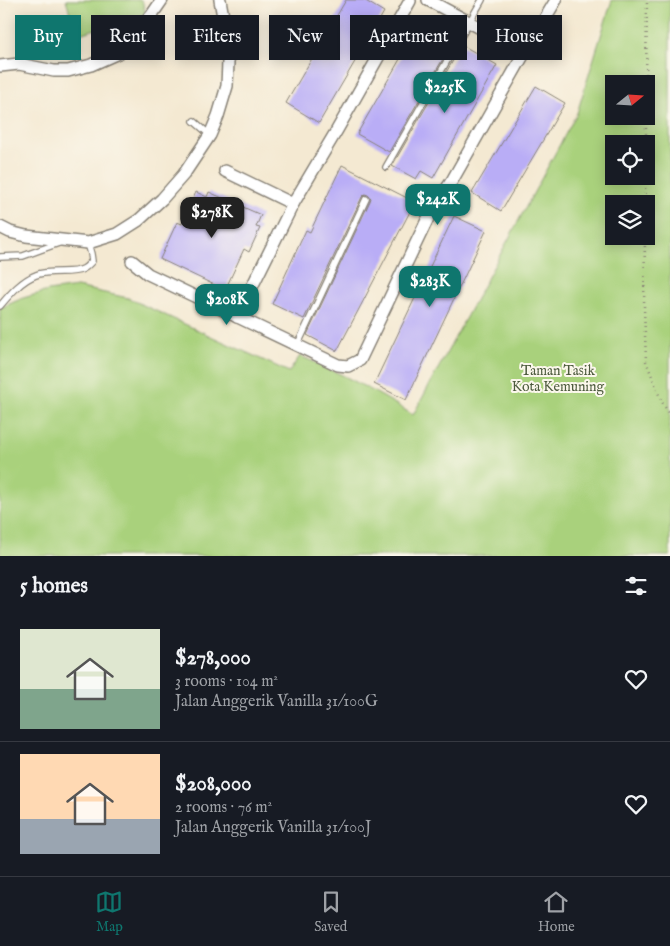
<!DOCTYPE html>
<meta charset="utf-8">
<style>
:root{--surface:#171b24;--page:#20242c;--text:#f1f3f6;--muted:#9ea1a6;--line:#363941;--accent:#0f766e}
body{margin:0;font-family:"IM FELL English",serif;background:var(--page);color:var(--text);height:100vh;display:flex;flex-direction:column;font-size:19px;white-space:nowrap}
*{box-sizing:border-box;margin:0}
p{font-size:16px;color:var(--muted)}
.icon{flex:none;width:28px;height:28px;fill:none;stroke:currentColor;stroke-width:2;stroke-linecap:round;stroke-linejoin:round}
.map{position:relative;height:556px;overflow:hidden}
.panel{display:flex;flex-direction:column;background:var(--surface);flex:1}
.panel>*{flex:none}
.top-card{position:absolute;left:15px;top:15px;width:640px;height:45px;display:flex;gap:10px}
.needle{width:32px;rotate:72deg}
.buttons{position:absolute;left:605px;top:75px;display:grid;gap:10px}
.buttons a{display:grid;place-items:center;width:50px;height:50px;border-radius:0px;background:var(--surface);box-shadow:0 2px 12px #0003;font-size:25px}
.price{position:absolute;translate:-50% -42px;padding:0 11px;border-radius:10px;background:var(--accent);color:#fff;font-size:16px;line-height:32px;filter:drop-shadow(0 1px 2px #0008)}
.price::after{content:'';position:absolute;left:50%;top:30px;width:15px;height:11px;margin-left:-8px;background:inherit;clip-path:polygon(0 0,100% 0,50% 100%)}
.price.selected{background:#222;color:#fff}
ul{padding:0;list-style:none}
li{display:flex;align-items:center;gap:15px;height:125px;padding:0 20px}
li+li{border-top:1px solid var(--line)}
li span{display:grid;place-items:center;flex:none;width:140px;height:100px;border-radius:0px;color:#555}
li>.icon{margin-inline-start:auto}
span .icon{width:60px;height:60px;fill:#fffc;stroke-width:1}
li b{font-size:21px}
h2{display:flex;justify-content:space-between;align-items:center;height:60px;padding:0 20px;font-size:21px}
.pill{padding:0 18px;border-radius:0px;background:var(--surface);box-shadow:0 2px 12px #0003;font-size:18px;line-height:45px}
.pill.selected{background:var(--accent);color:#fff}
.menu{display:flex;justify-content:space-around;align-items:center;height:70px;border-top:1px solid var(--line);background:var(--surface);font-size:14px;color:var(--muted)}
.menu a{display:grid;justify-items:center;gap:2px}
.menu .selected{color:var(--accent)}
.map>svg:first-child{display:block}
.green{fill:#a9d17c;stroke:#62764c;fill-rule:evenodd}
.building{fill:#b9adf6}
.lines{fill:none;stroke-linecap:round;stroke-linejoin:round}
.service-casing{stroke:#888277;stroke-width:8}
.minor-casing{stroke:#888277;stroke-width:14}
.path{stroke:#888277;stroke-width:2.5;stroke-dasharray:1 4;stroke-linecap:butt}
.service{stroke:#fff;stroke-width:5.5}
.minor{stroke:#fff;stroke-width:11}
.labels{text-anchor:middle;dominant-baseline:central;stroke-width:4;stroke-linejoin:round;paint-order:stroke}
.park-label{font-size:14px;fill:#4d5b3e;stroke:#fbf7ec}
</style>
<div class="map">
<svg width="670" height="556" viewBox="0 0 670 556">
<rect width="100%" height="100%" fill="#fbf7ec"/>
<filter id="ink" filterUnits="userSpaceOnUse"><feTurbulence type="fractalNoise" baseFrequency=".02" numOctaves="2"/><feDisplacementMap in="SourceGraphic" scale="10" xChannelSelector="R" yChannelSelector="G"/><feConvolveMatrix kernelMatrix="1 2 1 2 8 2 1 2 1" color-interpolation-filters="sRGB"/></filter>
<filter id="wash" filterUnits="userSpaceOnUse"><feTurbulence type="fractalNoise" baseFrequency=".0096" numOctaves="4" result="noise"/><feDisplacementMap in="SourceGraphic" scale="20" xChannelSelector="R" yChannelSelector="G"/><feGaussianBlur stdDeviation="1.12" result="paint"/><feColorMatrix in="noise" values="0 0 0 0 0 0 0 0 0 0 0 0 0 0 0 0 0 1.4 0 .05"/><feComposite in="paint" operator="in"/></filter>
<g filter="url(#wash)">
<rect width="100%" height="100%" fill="#f4e9d2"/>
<!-- green -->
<g class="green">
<path d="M66,0H142L146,14L76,35Z"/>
<path d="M612,0H670V556H0V308L23,298L48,291L77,287L128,298L289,372L300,356C339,372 377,392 413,415L577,113ZM614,84H646V116H614ZM614,144H646V176H614ZM614,204H646V236H614Z"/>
</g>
<g id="blocks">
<!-- building -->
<g class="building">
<path d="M346,0H364L384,12L319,123L286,103Z"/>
<path d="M419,26L451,45L389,152L357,134Z"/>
<path d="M462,45L497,65L433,178L421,171L416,179L392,166Z"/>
<path d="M536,86L565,103L501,211L472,193Z"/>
<path d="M342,165L415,202L337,351L307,335L370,201L371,198L368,195L365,194L362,197L304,319L272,304L306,230L310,232Z"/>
<path d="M196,192L207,197L209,192L261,215L256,227L260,228L249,252L244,249L225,290L160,259L177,222L182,224Z"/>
<path d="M454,216L486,231L406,400L374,384Z"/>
</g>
</g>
</g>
<g filter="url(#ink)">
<use href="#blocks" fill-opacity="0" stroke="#888277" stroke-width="1"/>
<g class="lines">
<!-- service casing -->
<g class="service-casing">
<g id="service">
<path d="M19,64C26,53 34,50 43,42C50,35 56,27 63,20"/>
<path d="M194,121L210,135"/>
<path d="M386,167L482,0"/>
<path d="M0,257L23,256L59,243"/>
<path d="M0,306C10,294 22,280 36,275C50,269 72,275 83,269C87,267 89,264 92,261L91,254L88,243"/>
<path d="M297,346L366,199"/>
</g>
</g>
<!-- minor casing -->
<g class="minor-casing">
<g id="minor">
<path d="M428,0L525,52"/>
<path d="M0,66L19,64L54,71H68L91,65L118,53L151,16L162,0"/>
<path d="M225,171L293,204"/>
<path d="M0,227L10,232L26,236L88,243L117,234L139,220L162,199L184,174L210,135L218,116L227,86L228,62L227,39L220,0"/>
<path d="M132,261L148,274L338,365L348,366L360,360L430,214L453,179L525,52L556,0"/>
<path d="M237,317L293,204L337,130L410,1"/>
</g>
</g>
<!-- path -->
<g class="path">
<path d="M646,84L647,0"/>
<path d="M646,144V116"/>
<path d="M645,204V176"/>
<path d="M645,236L644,308L646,361L661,400L670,416"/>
</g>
<!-- service -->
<use href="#service" class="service"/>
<!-- minor -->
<use href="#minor" class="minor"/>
</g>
</g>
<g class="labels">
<!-- park labels -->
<g class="park-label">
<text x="558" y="371">Taman Tasik<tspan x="558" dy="16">Kota Kemuning</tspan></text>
</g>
</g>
</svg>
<div class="buttons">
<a><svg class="needle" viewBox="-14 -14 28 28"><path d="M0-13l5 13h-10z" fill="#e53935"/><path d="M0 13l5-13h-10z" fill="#9ea1a6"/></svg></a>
<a><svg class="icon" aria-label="locate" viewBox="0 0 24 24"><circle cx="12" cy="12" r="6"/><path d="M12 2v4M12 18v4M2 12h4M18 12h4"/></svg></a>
<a><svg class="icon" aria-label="layers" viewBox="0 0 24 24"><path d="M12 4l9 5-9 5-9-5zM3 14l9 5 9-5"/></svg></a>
</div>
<b class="price" style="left:445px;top:114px">$225K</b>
<b class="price" style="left:438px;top:226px">$242K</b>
<b class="price selected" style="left:212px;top:239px">$278K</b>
<b class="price" style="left:430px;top:308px">$283K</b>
<b class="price" style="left:227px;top:326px">$208K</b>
<div class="top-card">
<a class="pill selected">Buy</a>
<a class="pill">Rent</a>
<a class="pill">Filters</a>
<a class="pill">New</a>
<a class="pill">Apartment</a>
<a class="pill">House</a>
</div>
</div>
<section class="panel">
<h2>5 homes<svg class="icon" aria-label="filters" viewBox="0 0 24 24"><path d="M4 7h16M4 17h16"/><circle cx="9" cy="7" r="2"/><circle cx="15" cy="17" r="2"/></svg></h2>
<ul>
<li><span style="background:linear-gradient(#dfe7d0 60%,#7fa58c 0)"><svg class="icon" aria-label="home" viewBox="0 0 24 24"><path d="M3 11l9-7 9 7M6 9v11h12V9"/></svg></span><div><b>$278,000</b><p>3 rooms · 104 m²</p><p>Jalan Anggerik Vanilla 31/100G</p></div><svg class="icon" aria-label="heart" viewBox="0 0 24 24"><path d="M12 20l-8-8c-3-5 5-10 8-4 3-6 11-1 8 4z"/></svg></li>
<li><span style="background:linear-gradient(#ffd9b3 65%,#9aa5b1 0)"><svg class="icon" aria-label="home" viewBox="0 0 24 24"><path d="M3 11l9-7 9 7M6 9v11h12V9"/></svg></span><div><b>$208,000</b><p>2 rooms · 76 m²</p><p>Jalan Anggerik Vanilla 31/100J</p></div><svg class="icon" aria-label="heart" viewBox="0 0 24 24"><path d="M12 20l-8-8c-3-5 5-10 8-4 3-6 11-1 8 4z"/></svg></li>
</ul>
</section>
<nav class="menu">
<a class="selected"><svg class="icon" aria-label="map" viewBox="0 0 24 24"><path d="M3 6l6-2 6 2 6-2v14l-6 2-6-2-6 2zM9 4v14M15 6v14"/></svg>Map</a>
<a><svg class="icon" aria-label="saved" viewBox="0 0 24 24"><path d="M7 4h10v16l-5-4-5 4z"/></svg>Saved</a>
<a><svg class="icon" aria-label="home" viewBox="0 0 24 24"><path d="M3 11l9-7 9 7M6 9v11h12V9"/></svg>Home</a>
</nav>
